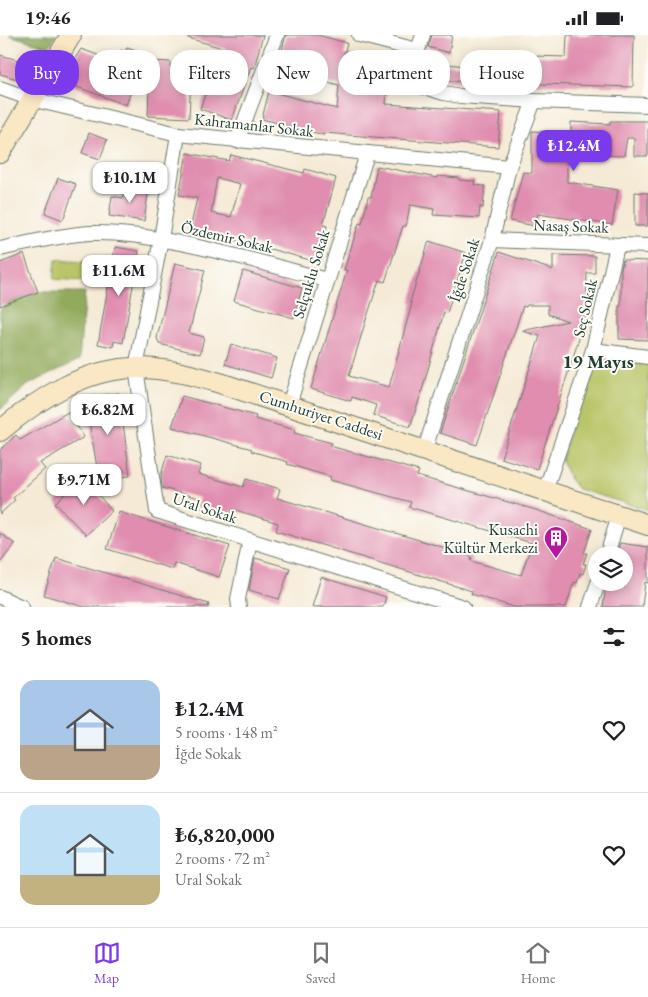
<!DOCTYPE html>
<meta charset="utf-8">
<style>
:root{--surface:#fff;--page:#f6f6f6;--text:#202124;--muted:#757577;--line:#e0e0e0;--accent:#7c3aed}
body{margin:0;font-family:"EB Garamond",serif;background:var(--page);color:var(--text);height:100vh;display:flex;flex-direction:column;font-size:19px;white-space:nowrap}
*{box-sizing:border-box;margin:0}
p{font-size:16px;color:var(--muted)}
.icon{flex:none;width:28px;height:28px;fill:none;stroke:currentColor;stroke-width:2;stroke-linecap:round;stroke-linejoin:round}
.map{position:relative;height:572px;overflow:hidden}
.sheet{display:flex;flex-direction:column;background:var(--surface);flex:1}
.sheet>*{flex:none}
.top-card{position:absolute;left:15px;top:15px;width:619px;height:45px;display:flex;gap:10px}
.buttons{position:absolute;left:588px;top:511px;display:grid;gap:10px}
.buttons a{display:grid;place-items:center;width:45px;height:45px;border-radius:50%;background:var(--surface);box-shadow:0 2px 12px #0003;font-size:25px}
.price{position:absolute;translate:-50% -42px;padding:0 11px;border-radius:10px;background:#fff;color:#222;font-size:16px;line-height:32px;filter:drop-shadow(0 1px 2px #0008)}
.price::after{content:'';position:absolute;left:50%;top:30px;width:15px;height:11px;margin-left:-8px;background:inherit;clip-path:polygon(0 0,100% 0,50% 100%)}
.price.active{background:var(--accent);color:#fff}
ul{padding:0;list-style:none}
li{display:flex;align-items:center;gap:15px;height:125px;padding:0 20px}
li+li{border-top:1px solid var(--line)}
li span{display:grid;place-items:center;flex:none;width:140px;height:100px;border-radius:15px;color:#555}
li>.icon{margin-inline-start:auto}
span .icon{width:60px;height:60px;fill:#fffc;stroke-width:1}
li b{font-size:21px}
h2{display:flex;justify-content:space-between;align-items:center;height:60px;padding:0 20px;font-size:21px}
.pill{padding:0 18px;border-radius:20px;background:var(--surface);box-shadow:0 2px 12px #0003;font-size:18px;line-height:45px}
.pill.active{background:var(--accent);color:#fff}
.status{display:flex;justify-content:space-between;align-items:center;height:35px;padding:0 25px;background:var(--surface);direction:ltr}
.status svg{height:14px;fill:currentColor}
.tabs{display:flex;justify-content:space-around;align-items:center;height:70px;border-top:1px solid var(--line);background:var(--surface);font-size:14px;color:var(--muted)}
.tabs a{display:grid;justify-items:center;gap:2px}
.tabs .active{color:var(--accent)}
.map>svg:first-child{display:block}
.green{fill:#b9c567;stroke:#6c814e}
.forest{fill:#92aa5c;stroke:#587448}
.building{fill:#e08daf;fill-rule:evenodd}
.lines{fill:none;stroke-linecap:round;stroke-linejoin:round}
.street-casing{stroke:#6a7a6c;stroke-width:16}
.secondary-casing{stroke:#6a7a6c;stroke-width:22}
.street{stroke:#fff;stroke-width:14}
.secondary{stroke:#fae7c3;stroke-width:20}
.labels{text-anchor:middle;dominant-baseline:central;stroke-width:4;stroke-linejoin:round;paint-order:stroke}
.street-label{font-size:16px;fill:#1f3d34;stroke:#fdfcf7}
.poi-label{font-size:16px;fill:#1f3d34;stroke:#fdfcf7;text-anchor:end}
.quarter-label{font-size:19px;font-weight:bold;fill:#1f3d34;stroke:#fdfcf7}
</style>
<div class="status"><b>19:46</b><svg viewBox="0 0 49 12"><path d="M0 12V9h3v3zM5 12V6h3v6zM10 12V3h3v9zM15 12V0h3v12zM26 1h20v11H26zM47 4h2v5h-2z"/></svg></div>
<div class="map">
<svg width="648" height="572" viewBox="0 0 648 572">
<rect width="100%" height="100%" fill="#fdfcf7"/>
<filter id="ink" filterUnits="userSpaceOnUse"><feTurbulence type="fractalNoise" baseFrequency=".02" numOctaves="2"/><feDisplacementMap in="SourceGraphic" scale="10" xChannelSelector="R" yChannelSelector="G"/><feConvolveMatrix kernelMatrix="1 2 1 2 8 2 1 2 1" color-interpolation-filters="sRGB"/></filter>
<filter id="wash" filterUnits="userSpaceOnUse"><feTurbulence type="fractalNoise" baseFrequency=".0096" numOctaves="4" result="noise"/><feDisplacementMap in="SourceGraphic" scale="20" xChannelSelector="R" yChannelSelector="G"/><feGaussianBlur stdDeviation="1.12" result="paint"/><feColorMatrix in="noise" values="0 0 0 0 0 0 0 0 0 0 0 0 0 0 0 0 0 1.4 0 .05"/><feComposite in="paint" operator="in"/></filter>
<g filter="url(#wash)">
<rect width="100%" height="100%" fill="#f5ead5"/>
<!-- green -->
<g class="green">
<path d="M56,224L85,226V246L54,244Z"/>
<path d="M593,315L648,322V475L578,454L570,444L561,425Z"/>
</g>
<!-- forest -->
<g class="forest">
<path d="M9,0H56L49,12Z"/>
<path d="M38,257H85L79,325L28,350L0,375V275L8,268Z"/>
</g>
<g id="blocks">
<!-- building -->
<g class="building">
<path d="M188,0H263L254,33L251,32L232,85L200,74L214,34L220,36L226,14L188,3Z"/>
<path d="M286,0H318L347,8L344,20L389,24L386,69L501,77L498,112L324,98V100L262,84L269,56L337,74L339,50L308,42L313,26L281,18Z"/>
<path d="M432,0H452L449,18L428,12Z"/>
<path d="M567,0H634L633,52L450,46L420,35L423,27L468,31L470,19L566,22Z"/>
<path d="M127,12L145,18L126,70L61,46L81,14L117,27L121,15L125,17Z"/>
<path d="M0,20L33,29L28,47L0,39Z"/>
<path d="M150,26L171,27V34H176V39L191,40L189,83L148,81Z"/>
<path d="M610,86H648V121H634V103H627L624,121L567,119V147L618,155L612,190L538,179L535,191L510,186L523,137L532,138V96L571,98V87L610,89Z"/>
<path d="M89,98L107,105L100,124L82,118Z"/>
<path d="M187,118L229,126L231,120L304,138L305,134L336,143L323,190L327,191L317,227L256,210L190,195L197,163L179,160ZM217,143L240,149L231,182L211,178Z"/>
<path d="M377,131L437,143V141L459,143V145L475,146L474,150L485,151L483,173L480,172L479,183L433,180L434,174L410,170L406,191H403L385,247L379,245L365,288L349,341L389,352L412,268L410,267L429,206L466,218L447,278L444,277L421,359L410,392L373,380L376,370L352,362L351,366L311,354L347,235H344L359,188L362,189L368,162H371Z"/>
<path d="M58,143L76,149L63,185L45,178Z"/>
<path d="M125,150L149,153L144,186L109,181L112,161L123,163Z"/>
<path d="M635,157L648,158V191H635Z"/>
<path d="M115,212L139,216L123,308L114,306L113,312L98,309Z"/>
<path d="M499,217L553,235V220L595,221V238H587L586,282L537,434L501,423L540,301L522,296L568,286L548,279V270H527L526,272L523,271L477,410L440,398Z"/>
<path d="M24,219L38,257L0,271V228Z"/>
<path d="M623,225L648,226V305L619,304V271H621V234Z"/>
<path d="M175,228L205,235L189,298L204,302L200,319L159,309L157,303Z"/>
<path d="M243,236L302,253L294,283L234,266Z"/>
<path d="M231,309L277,323L271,343L225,329Z"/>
<path d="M119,358L130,441L99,444L85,362Z"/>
<path d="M182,361L256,381L255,384L295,395L294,398L332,408L330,411L419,436L417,441L536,475L592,494L584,518H587L583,529H586L583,539L580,538L577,548L574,547L566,572H514L471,559L472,556L276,496L278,488L232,474L230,482L196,472L199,463L162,453L161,440L167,420L201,430L198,439L243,452L246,444L280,454L277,463L436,510L472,522L471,526L521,540L532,508L409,472L411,467L330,445L331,442L287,429L288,427L251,416L252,414L172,392Z"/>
<path d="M68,377L84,402L40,428L45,434L13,463L15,465L0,479V415L16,400L20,405Z"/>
<path d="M83,442L112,476L86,500L55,468Z"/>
<path d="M119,477L230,511L219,542L174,528L172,534L107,514Z"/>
<path d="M0,498L15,509L0,528Z"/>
<path d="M620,508L648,512V548L645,547L642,572H603L606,549L624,552V520H616Z"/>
<path d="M56,523L209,569L208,572H84L44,560Z"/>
<path d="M255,523L290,533L279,564L249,555Z"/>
<path d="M321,542L386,562L383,572H312Z"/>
</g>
</g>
</g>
<g filter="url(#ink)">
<use href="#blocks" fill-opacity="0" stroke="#6a7a6c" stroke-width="1"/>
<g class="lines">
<!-- street casing -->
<g class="street-casing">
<g id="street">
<path d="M359,0L417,15"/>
<path d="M423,0L407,47L444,58L460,61L534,66L648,70"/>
<path d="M0,53L31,64L178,99L509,132"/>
<path d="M178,99L161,204L136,333L157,476L463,572"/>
<path d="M237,106L277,0"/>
<path d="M492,205L648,211"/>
<path d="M0,214C29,208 59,200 90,198C120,197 151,202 180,208C230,218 278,232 327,245"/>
<path d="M593,315L648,322"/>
<path d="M289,370L367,119"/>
<path d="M425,414L492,205L509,132L534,66"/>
<path d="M545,456L593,315L617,211"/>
<path d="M607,520L619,480"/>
<path d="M0,562L22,572"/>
<path d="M239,572L238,564L250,506"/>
<path d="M590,572L598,548"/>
</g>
</g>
<!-- secondary casing -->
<g class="secondary-casing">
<g id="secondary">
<path d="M0,118L71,0"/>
<path d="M0,396C38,364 85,333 137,333C166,333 193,340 220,348L648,490"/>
</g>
</g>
<!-- street -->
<use href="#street" class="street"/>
<!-- secondary -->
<use href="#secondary" class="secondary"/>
</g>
</g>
<!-- icons -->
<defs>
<g id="building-pin" transform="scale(1.25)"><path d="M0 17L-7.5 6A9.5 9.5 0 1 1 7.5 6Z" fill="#b5179e" stroke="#fdfcf7"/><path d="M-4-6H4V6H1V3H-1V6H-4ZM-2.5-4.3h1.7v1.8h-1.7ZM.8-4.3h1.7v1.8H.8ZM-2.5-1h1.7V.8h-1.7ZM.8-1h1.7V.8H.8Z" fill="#fff"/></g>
</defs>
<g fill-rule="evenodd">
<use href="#building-pin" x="556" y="503"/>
</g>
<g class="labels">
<!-- street labels -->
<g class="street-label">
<text transform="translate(254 90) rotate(6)">Kahramanlar Sokak</text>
<text transform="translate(571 191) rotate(2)">Nasaş Sokak</text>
<text transform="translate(227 202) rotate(13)">Özdemir Sokak</text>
<text transform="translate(464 235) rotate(-72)">İğde Sokak</text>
<text transform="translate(311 239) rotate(-73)">Selçuklu Sokak</text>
<text transform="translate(585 273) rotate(-77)">Seç Sokak</text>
<text transform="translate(321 380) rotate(18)">Cumhuriyet Caddesi</text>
<text transform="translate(205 473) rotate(18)">Ural Sokak</text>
</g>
<!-- poi labels -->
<g class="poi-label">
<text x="538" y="494">Kusachi<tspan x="538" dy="18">Kültür Merkezi</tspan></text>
</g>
<!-- quarter labels -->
<g class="quarter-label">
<text x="598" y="326">19 Mayıs</text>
</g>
</g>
</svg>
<div class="buttons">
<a><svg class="icon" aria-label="layers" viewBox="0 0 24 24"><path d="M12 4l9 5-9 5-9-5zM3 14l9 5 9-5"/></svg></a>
</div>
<b class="price active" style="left:574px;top:137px">₺12.4M</b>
<b class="price" style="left:130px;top:169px">₺10.1M</b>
<b class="price" style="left:119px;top:262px">₺11.6M</b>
<b class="price" style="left:108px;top:401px">₺6.82M</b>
<b class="price" style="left:84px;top:471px">₺9.71M</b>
<div class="top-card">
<a class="pill active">Buy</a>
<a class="pill">Rent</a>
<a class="pill">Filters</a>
<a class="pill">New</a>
<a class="pill">Apartment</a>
<a class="pill">House</a>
</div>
</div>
<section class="sheet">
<h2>5 homes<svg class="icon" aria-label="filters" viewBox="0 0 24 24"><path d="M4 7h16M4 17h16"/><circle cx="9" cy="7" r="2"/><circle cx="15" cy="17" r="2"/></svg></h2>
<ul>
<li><span style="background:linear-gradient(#a9c7e8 65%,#b9a48a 0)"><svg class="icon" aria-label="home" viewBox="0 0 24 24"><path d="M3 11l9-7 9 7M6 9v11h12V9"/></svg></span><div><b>₺12.4M</b><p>5 rooms · 148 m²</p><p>İğde Sokak</p></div><svg class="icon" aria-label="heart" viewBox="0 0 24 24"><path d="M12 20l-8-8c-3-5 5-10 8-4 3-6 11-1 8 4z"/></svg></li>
<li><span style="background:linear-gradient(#bfe0f5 70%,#c2b280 0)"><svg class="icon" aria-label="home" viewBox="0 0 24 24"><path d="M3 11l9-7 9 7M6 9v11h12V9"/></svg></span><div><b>₺6,820,000</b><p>2 rooms · 72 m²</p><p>Ural Sokak</p></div><svg class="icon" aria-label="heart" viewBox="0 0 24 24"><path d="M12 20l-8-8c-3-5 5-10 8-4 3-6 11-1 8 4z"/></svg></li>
</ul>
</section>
<nav class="tabs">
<a class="active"><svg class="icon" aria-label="map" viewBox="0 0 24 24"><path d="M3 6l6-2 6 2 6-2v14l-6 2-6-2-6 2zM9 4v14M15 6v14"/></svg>Map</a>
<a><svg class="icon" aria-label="saved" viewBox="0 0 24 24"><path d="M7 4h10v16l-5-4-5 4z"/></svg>Saved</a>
<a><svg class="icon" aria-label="home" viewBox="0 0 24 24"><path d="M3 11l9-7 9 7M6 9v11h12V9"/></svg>Home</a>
</nav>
